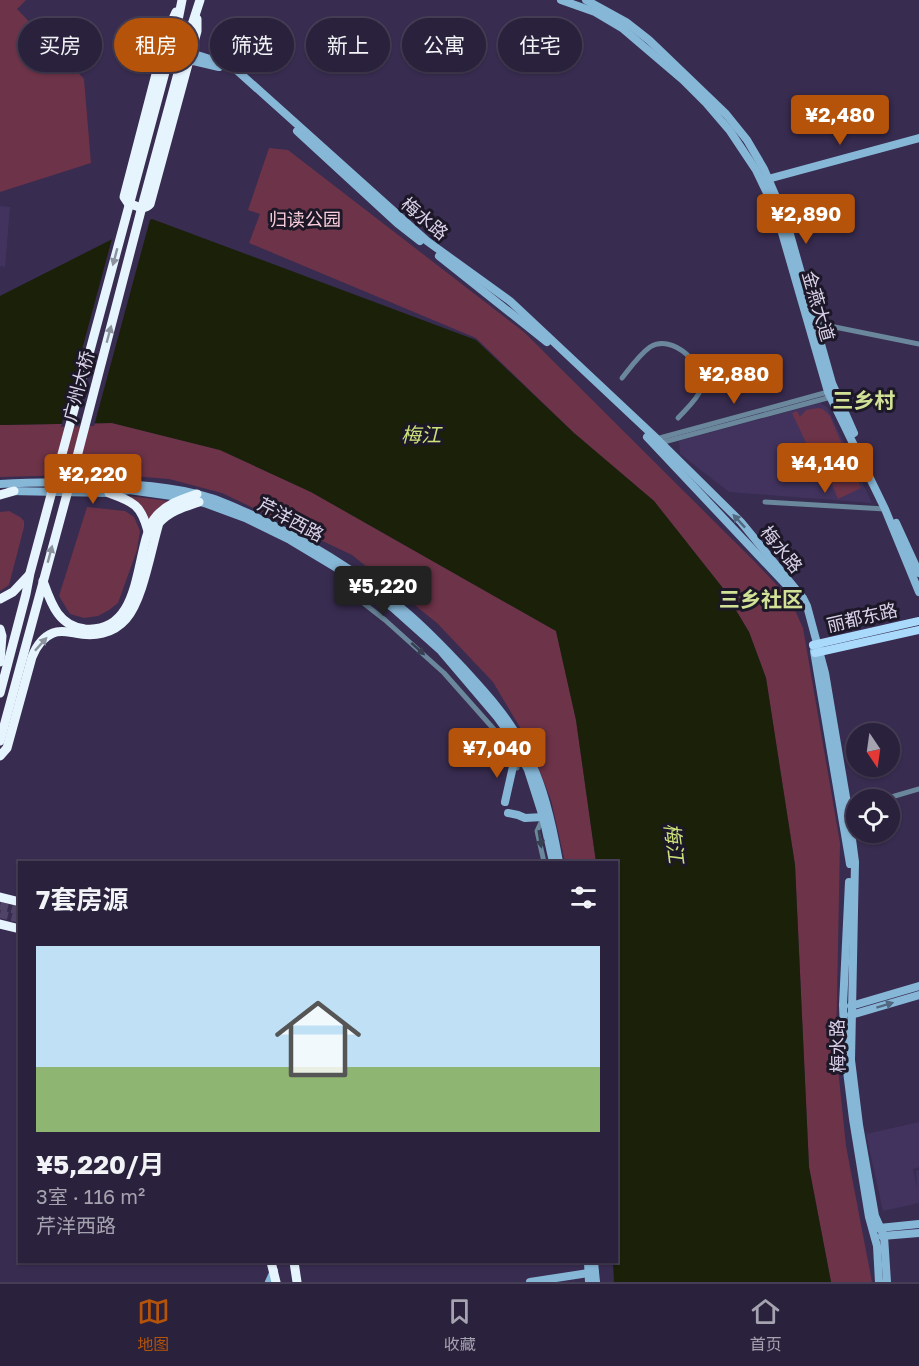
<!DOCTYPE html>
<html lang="zh">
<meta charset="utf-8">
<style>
:root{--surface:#2a213c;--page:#322943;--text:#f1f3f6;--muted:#a5a3af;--line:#463e56;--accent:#b45309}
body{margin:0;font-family:"Golos Text","Noto Sans SC",sans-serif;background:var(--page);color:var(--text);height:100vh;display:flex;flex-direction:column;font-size:22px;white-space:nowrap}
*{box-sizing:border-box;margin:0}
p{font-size:20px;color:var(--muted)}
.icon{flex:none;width:33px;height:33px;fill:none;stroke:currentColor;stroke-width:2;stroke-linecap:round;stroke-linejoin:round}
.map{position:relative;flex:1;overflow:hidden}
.sheet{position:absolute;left:18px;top:861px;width:600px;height:402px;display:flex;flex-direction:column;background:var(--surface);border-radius:0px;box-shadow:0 2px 4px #0004,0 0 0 2px var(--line)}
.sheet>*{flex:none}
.guide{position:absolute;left:18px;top:18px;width:600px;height:54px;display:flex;gap:12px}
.needle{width:39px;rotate:167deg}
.tools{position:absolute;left:846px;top:723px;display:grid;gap:12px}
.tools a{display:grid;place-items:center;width:54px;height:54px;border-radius:50%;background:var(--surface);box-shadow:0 2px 4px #0004,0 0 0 2px var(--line);font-size:30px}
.price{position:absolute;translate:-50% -51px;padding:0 14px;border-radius:6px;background:var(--accent);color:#fff;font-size:20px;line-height:39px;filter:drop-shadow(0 2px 3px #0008)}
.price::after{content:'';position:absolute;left:50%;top:36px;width:18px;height:14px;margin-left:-9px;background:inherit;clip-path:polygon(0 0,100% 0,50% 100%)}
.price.current{background:#222;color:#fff}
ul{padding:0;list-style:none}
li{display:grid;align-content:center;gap:12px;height:318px;padding:0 18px}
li+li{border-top:2px solid var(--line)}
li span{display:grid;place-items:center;height:186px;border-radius:0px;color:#555}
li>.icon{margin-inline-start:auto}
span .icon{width:108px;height:108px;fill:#fffc;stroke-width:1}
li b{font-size:26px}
h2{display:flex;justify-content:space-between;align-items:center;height:72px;padding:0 18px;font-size:26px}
.tag{padding:0 21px;border-radius:27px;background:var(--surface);box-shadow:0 2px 4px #0004,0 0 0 2px var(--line);font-size:21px;line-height:54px}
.tag.current{background:var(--accent);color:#fff}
.tabs{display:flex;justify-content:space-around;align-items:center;height:84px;border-top:2px solid var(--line);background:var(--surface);font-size:16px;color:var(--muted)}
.tabs a{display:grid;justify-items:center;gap:3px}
.tabs .current{color:var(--accent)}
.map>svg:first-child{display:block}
.built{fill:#42335e}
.green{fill:#6d3348;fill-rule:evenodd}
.water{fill:#1b2008}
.pier{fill:#382c50}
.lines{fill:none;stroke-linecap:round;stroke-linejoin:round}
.primary-tunnel{stroke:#504567;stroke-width:8;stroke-dasharray:8 4;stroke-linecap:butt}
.street{stroke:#6a879c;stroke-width:5}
.secondary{stroke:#87b7d7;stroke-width:8}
.primary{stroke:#a9d9fb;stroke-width:8}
.highway{stroke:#e6f4fe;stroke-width:9}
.oneway{fill:#8c919e}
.oneway2{fill:#526880}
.oneway3{fill:#383f51}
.labels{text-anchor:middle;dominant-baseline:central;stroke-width:6;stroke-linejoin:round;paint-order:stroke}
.street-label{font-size:18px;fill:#d9d2e9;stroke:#1d1828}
.park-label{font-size:18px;fill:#f9cdd9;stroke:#1d1828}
.water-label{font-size:20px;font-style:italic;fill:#cbe17a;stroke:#1d1828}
.quarter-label{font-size:21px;font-weight:bold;fill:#d1e296;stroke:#1d1828}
</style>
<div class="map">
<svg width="919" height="1282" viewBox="0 0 919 1282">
<rect width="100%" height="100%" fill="#382c50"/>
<!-- built -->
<g class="built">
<path d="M0,206L10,207L5,267L0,266Z"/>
<path d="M820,403L827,407L872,503L729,492L680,454L679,441Z"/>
<path d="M919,1122V1167L913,1169L917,1189L916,1171L919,1170V1203L883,1211L866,1134Z"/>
</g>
<!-- green -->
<g class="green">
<path d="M0,0H26L17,9L84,79L91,163L0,192Z"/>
<path d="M269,148L288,150L524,332L756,563L790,599L803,628L840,843L836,1049L846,1146L872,1282H831L809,1167L795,865L766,678L749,632L722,587L654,501L574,433L476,338L249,243L260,214L248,210Z"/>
<path d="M818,408L823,409L830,416L846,454V464L842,471L852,467L861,488L838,499L829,477L832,475C826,475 822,473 818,468L792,413L797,411L800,417L806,410ZM841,452C846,469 828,476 821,461Z"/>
<path d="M112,423L220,450L311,492L556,631L576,720L596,862H565L551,800L528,741L493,682L437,623L352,555L222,493L169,479L107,474L0,477V425Z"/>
<path d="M130,496L168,501L158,508L148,519L141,506Z"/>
<path d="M87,507L125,511L134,517L140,531L137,550L118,603L109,610L98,616L84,618L70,614L59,596Z"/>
<path d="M9,511L20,517L24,521V527L9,585L0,591V512Z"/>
</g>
<!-- water -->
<path class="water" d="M152,219L476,340L574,433L654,501L722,587L749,632L766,678L795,865L809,1167L831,1282H614L613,1262H616V862H596L576,720L556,631L311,492L220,450L112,423L0,425V296Z"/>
<!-- pier -->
<path class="pier" d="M151,216L94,426L61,427L113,235Z"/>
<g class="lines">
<!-- primary-tunnel -->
<g class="primary-tunnel">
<path d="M0,906L20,911"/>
<path d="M0,914L20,919"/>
</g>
<!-- street -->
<g class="street">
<path d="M815,323L919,344"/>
<path d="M622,378C630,368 639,355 650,347C672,333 707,365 701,389C697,400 686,409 678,418"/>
<path d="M656,439L828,392"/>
<path d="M660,443L831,397"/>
<path d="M765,502L885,509"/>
<path d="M357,598L385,620L444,673L499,735L517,768"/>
<path d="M881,800L919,789"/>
<path d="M543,818L537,831L544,862"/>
</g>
<!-- secondary -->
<g class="secondary">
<path d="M561,0L595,12L622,28L683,80L706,103L730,131L756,170L776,212L828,392L885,509L919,592"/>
<path d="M586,0L626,22L649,40L726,114L747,140L764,169L786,220L832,383L854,433"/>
<path d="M191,53L232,66L427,241L510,301L656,438L741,522L803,598L807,606L825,673L848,809L855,862L851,1060L859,1125L875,1216L884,1236L887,1282"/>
<path d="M189,60L219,67"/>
<path d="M297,131L397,223L420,241"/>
<path d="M768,179L919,138"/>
<path d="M439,256L547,342"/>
<path d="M647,437L791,590"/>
<path d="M0,484C32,482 63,482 95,483C133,484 171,486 208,497C223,501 239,509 254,516C303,538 358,572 400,607C424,626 444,648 465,670C487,694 508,717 523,746C543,781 552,823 559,862"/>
<path d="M10,491L109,493L129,490L186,498L207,504L245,518L290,540L335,567L393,608L440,650L497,717L510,735L528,770L543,817L553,862"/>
<path d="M896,523L919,573"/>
<path d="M814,651L850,864"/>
<path d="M505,802L514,762"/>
<path d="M508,813L518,815L525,818L543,817"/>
<path d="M849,882L843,1005L845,1055L853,1119L869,1217L877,1246L879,1282"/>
<path d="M851,1006L919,986"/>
<path d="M851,1015L919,995"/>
<path d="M879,1228L919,1224"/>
<path d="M882,1236L919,1233"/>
<path d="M588,1262L589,1282"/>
<path d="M594,1262L596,1282"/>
<path d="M269,1282L274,1271"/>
<path d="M530,1282L595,1272"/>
</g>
<!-- primary -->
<g class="primary">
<path d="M813,645L919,621"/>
<path d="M815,653L919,630"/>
</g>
<!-- highway -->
<g class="highway">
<path d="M176,12L167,32L124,197L128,203C136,206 144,211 150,204L197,31V19"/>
<path d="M109,493C134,502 141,505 148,531"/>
<path d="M0,495L14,491"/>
<path d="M43,581C51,603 58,626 85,629C144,634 134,551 154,519C164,505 182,499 197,494"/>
<path d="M0,599L13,592L29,575"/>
<path d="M0,629L2,636L0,662"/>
<path d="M0,693L26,594L30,573L175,35L182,0"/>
<path d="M0,741L73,472L143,203L187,40L200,0"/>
<path d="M0,756L7,748L32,657C36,647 43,637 53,633C60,630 68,632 75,633C94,637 113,634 126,619C143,600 151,549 159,523C170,511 184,507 199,502"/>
<path d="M0,897L20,902"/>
<path d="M0,924L20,929"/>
<path d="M271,1262L276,1282"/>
<path d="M294,1262L297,1282"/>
</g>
</g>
<!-- one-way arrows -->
<defs><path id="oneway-solid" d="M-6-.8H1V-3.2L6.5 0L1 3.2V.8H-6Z" transform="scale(1.5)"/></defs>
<g class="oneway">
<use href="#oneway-solid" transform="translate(115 257) rotate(105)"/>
<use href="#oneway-solid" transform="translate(109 334) rotate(-75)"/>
<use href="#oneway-solid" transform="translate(50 554) rotate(-75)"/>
<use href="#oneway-solid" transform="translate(41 644) rotate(-48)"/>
</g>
<g class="oneway2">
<use href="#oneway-solid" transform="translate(739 521) rotate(-133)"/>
<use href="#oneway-solid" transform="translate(885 1005) rotate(-17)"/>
</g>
<g class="oneway3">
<use href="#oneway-solid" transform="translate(418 649) rotate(42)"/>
<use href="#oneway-solid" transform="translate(540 839) rotate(81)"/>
</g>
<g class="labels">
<!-- street labels -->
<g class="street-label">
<text transform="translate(425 218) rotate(40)">梅水路</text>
<text transform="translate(819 306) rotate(74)">金燕大道</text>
<text transform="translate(78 386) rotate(-75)">广州大桥</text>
<text transform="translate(291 519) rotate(28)">芹洋西路</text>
<text transform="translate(782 549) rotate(51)">梅水路</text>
<text transform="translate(862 617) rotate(-13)">丽都东路</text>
<text transform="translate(837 1046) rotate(-91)">梅水路</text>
</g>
<!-- park labels -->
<g class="park-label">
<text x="305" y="219">归读公园</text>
</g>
<!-- water labels -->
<g class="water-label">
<text x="421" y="434">梅江</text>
<text transform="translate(675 843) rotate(83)">梅江</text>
</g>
<!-- quarter labels -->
<g class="quarter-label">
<text x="864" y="400">三乡村</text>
<text x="761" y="599">三乡社区</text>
</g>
</g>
</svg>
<div class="tools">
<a><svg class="needle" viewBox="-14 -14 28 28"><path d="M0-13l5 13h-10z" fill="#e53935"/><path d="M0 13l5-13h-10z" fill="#a5a3af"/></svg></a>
<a><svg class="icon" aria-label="locate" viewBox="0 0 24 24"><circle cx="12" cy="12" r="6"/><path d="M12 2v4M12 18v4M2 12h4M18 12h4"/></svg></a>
</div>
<b class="price" style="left:840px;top:146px">¥2,480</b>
<b class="price" style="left:806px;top:245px">¥2,890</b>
<b class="price" style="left:734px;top:405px">¥2,880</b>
<b class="price" style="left:825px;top:494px">¥4,140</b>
<b class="price" style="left:93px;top:505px">¥2,220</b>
<b class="price current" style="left:383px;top:617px">¥5,220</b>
<b class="price" style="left:497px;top:779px">¥7,040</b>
<div class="guide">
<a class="tag">买房</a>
<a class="tag current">租房</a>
<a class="tag">筛选</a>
<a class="tag">新上</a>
<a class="tag">公寓</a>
<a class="tag">住宅</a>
</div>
<section class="sheet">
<h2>7套房源<svg class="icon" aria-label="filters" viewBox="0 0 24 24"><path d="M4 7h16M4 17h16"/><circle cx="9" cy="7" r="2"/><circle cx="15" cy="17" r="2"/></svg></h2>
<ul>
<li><span style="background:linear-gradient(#bfe0f5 65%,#8fb573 0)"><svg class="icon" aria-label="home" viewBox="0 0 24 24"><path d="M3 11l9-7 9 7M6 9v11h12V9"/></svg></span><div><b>¥5,220/月</b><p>3室 · 116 m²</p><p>芹洋西路</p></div></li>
</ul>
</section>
</div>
<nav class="tabs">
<a class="current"><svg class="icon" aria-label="map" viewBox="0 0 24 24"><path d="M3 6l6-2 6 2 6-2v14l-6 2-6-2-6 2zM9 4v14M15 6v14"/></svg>地图</a>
<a><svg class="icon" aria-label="saved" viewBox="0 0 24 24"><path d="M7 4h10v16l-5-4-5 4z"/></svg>收藏</a>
<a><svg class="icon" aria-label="home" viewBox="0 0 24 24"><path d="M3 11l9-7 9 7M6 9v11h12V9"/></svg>首页</a>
</nav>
